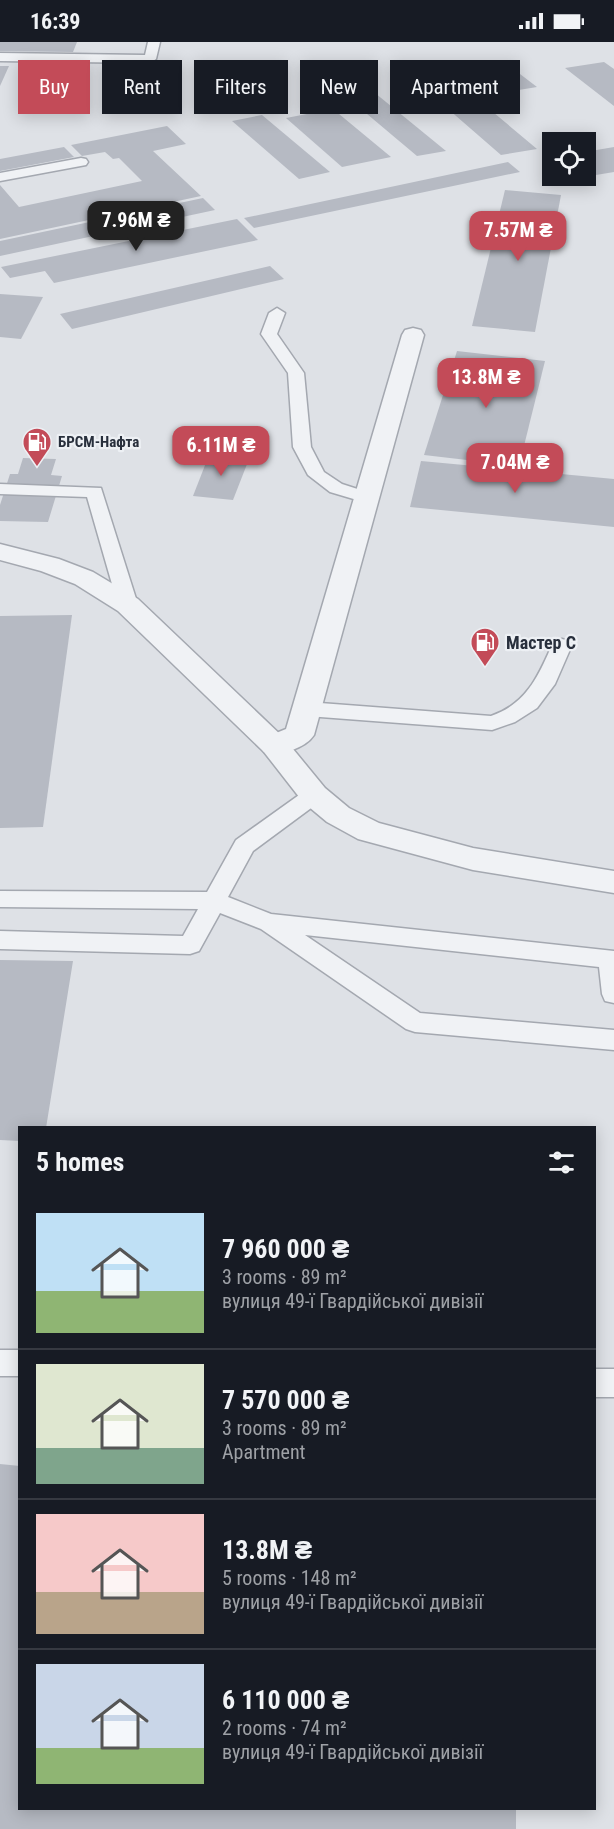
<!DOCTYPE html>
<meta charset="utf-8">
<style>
:root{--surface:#171b24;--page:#242831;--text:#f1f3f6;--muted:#9ea1a6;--line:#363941;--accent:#c34b58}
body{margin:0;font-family:"Roboto Condensed",sans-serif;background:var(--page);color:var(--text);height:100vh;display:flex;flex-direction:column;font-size:22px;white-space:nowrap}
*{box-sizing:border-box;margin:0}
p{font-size:20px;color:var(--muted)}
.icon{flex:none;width:33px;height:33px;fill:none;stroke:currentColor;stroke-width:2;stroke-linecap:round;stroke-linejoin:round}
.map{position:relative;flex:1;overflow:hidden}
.details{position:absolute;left:18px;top:1084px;width:578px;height:684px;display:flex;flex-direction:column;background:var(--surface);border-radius:0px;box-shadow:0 3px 15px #0003}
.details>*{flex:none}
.guide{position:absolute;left:18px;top:18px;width:579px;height:54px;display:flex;gap:12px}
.controls{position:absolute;left:542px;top:90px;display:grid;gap:12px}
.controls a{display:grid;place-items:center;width:54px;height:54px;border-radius:0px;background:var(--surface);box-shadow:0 3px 15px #0003;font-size:30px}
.price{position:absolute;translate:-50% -51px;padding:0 14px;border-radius:12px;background:var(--accent);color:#fff;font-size:20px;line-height:39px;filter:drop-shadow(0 2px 3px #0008)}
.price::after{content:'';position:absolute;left:50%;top:36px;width:18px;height:14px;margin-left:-9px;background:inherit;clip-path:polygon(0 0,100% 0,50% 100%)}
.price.on{background:#222;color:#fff}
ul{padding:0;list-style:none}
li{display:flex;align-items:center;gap:18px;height:150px;padding:0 18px}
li+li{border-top:2px solid var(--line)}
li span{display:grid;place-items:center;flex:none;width:168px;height:120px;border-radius:0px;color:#555}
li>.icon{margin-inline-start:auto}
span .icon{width:72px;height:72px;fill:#fffc;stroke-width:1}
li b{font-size:26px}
h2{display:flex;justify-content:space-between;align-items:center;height:72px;padding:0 18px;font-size:26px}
.chip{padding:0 21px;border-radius:0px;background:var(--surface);box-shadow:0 3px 15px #0003;font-size:21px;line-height:54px}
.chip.on{background:var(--accent);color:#fff}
.status{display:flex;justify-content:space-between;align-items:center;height:42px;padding:0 30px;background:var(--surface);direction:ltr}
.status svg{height:16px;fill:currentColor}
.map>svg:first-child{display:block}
.building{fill:#b6bac3}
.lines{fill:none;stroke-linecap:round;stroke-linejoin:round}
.service-casing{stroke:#a4a8b0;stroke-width:3}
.minor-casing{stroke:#a4a8b0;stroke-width:3}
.tertiary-casing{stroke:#a4a8b0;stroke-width:3}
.service{fill:#f0f2f5;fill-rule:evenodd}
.minor{fill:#f0f2f5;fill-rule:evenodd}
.tertiary{fill:#f0f2f5;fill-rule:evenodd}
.labels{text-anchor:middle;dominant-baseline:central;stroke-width:4.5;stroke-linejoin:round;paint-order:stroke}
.far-poi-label{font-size:15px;font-weight:bold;fill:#282f3c;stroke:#edf0f4;text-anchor:start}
.poi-label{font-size:18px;font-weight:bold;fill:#282f3c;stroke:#edf0f4;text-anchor:start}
</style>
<div class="status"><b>16:39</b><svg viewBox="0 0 49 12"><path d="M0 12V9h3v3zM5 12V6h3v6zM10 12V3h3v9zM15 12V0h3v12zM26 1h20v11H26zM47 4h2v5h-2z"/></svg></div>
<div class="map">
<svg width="614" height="1787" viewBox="0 0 614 1787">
<rect width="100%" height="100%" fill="#dee1e6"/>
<!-- building -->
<g class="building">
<path d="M0,0H77L73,10L0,9Z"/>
<path d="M604,20L614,27V64L565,26Z"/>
<path d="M0,24H9L0,44Z"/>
<path d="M520,32L537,45L475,55L537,107L501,113L425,47Z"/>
<path d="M375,51L446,109L417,114L348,56Z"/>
<path d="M333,67L391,115L342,125L286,76Z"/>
<path d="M262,73L330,130L299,137L232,79Z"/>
<path d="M167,84L186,102L153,109L201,154L0,197V143L19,165L142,139L119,116L113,117L105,110L82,114L71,103Z"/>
<path d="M64,105L74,115L0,129V117Z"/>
<path d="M614,105V130L566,138L560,134H585V110Z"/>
<path d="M508,120L520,130L254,186L244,176Z"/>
<path d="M505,148L561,153L535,290L472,284Z"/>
<path d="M203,156L215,168L0,214V199Z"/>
<path d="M237,177L258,198L54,241L45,229L10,236L1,225Z"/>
<path d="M270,224L284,237L72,287L60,272Z"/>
<path d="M0,252L43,255L21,297L0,295Z"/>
<path d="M457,309L545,319L519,424L424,413Z"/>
<path d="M209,413L249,417L233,458L193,454Z"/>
<path d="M23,416L56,417L51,433L62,434L48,480L0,479V463L10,432H18Z"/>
<path d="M421,419L614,437V485L410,465Z"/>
<path d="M72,573L43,785L0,786V574Z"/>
<path d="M0,918L73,919L46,1086H20V1099L0,1098Z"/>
<path d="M0,1422L20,1424V1767H516V1787H0Z"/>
</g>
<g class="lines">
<!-- service casing -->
<g class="service-casing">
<g id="service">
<path d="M148,0H160L156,17L150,21L0,19V11L145,13Z"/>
<path d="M81,116L86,117L88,120L86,123L0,139V131Z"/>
<path d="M277,266L285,271L277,292L304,331L311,405L324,430L342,442L373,452L376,456L373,460L367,461L330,450L308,433L293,405L288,331L261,292L269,271Z"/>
<path d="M0,442L101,446L138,563L135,567H121L118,563L87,455L0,452Z"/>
<path d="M562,597L569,599L572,603L555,642L537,666L515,680L492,688L307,674L300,672L297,667L300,662L307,660L491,674C526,662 538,635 552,603L555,599Z"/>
<path d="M314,746L322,748L325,753L322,758L253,809L228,855L271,872L614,909V961L605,959L602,952L599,925L305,893L420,971L614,988V1008L415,990L406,987L261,887L220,871L199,909L190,912L0,907V889L183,894L198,867L0,865V849L207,850L236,798L306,748Z"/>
<rect x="0" y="1308" width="20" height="26"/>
<rect x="594" y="1327" width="20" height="28"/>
</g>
</g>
<!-- minor casing -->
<g class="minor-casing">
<path id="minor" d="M413,286L421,288L424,293L314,693C305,707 279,714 264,710L259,703L264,696L286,687L402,293L405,288Z"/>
</g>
<!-- tertiary casing -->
<g class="tertiary-casing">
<path id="tertiary" d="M0,502L59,517L93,530L138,557L284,696L325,746L349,766L379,781L473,806L614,829V851L473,828L358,797L327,780L303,760L264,710L118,569L75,542L41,529L0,518Z"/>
</g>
<!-- service -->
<use href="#service" class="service"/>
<!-- minor -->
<use href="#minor" class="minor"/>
<!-- tertiary -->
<use href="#tertiary" class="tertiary"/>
</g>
<!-- icons -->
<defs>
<g id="fuel-pin" transform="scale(1.5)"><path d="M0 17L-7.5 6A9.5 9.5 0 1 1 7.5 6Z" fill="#c34b58" stroke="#edf0f4"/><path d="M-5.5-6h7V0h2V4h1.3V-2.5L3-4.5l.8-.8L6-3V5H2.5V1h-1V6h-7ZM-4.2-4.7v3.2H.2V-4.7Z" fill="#fff"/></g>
</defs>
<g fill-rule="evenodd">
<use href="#fuel-pin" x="37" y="400"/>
<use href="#fuel-pin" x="485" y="600"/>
</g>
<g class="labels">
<!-- far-poi labels -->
<g class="far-poi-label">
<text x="58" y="400">БРСМ-Нафта</text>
</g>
<!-- poi labels -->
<g class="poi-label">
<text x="506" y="600">Мастер С</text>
</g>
</g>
</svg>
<div class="controls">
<a><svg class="icon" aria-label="locate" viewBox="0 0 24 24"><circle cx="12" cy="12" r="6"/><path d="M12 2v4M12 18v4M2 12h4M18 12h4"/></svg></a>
</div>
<b class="price on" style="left:136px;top:210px">7.96M ₴</b>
<b class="price" style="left:518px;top:220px">7.57M ₴</b>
<b class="price" style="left:486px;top:367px">13.8M ₴</b>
<b class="price" style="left:221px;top:435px">6.11M ₴</b>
<b class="price" style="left:515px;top:452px">7.04M ₴</b>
<div class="guide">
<a class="chip on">Buy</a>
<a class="chip">Rent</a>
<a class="chip">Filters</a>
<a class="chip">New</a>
<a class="chip">Apartment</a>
</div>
<section class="details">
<h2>5 homes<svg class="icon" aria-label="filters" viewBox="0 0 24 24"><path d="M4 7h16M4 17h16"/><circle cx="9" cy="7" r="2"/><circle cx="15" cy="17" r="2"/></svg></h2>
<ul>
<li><span style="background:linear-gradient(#bfe0f5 65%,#8fb573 0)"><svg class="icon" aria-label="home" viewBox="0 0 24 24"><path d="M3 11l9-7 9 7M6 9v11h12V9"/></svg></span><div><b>7 960 000 ₴</b><p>3 rooms · 89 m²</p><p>вулиця 49-ї Гвардійської дивізії</p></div></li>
<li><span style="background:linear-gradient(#dfe7d0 70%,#7fa58c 0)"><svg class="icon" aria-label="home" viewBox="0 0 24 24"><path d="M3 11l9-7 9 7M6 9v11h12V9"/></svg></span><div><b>7 570 000 ₴</b><p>3 rooms · 89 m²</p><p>Apartment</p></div></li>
<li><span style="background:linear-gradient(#f6c9c9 65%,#b9a48a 0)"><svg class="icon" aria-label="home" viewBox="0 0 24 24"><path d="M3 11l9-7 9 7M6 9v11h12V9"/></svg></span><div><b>13.8M ₴</b><p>5 rooms · 148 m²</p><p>вулиця 49-ї Гвардійської дивізії</p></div></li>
<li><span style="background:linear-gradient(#c9d6e8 70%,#8fb573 0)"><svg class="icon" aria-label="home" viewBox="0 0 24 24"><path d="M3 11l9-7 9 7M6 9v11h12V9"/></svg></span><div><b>6 110 000 ₴</b><p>2 rooms · 74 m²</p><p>вулиця 49-ї Гвардійської дивізії</p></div></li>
</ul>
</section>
</div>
